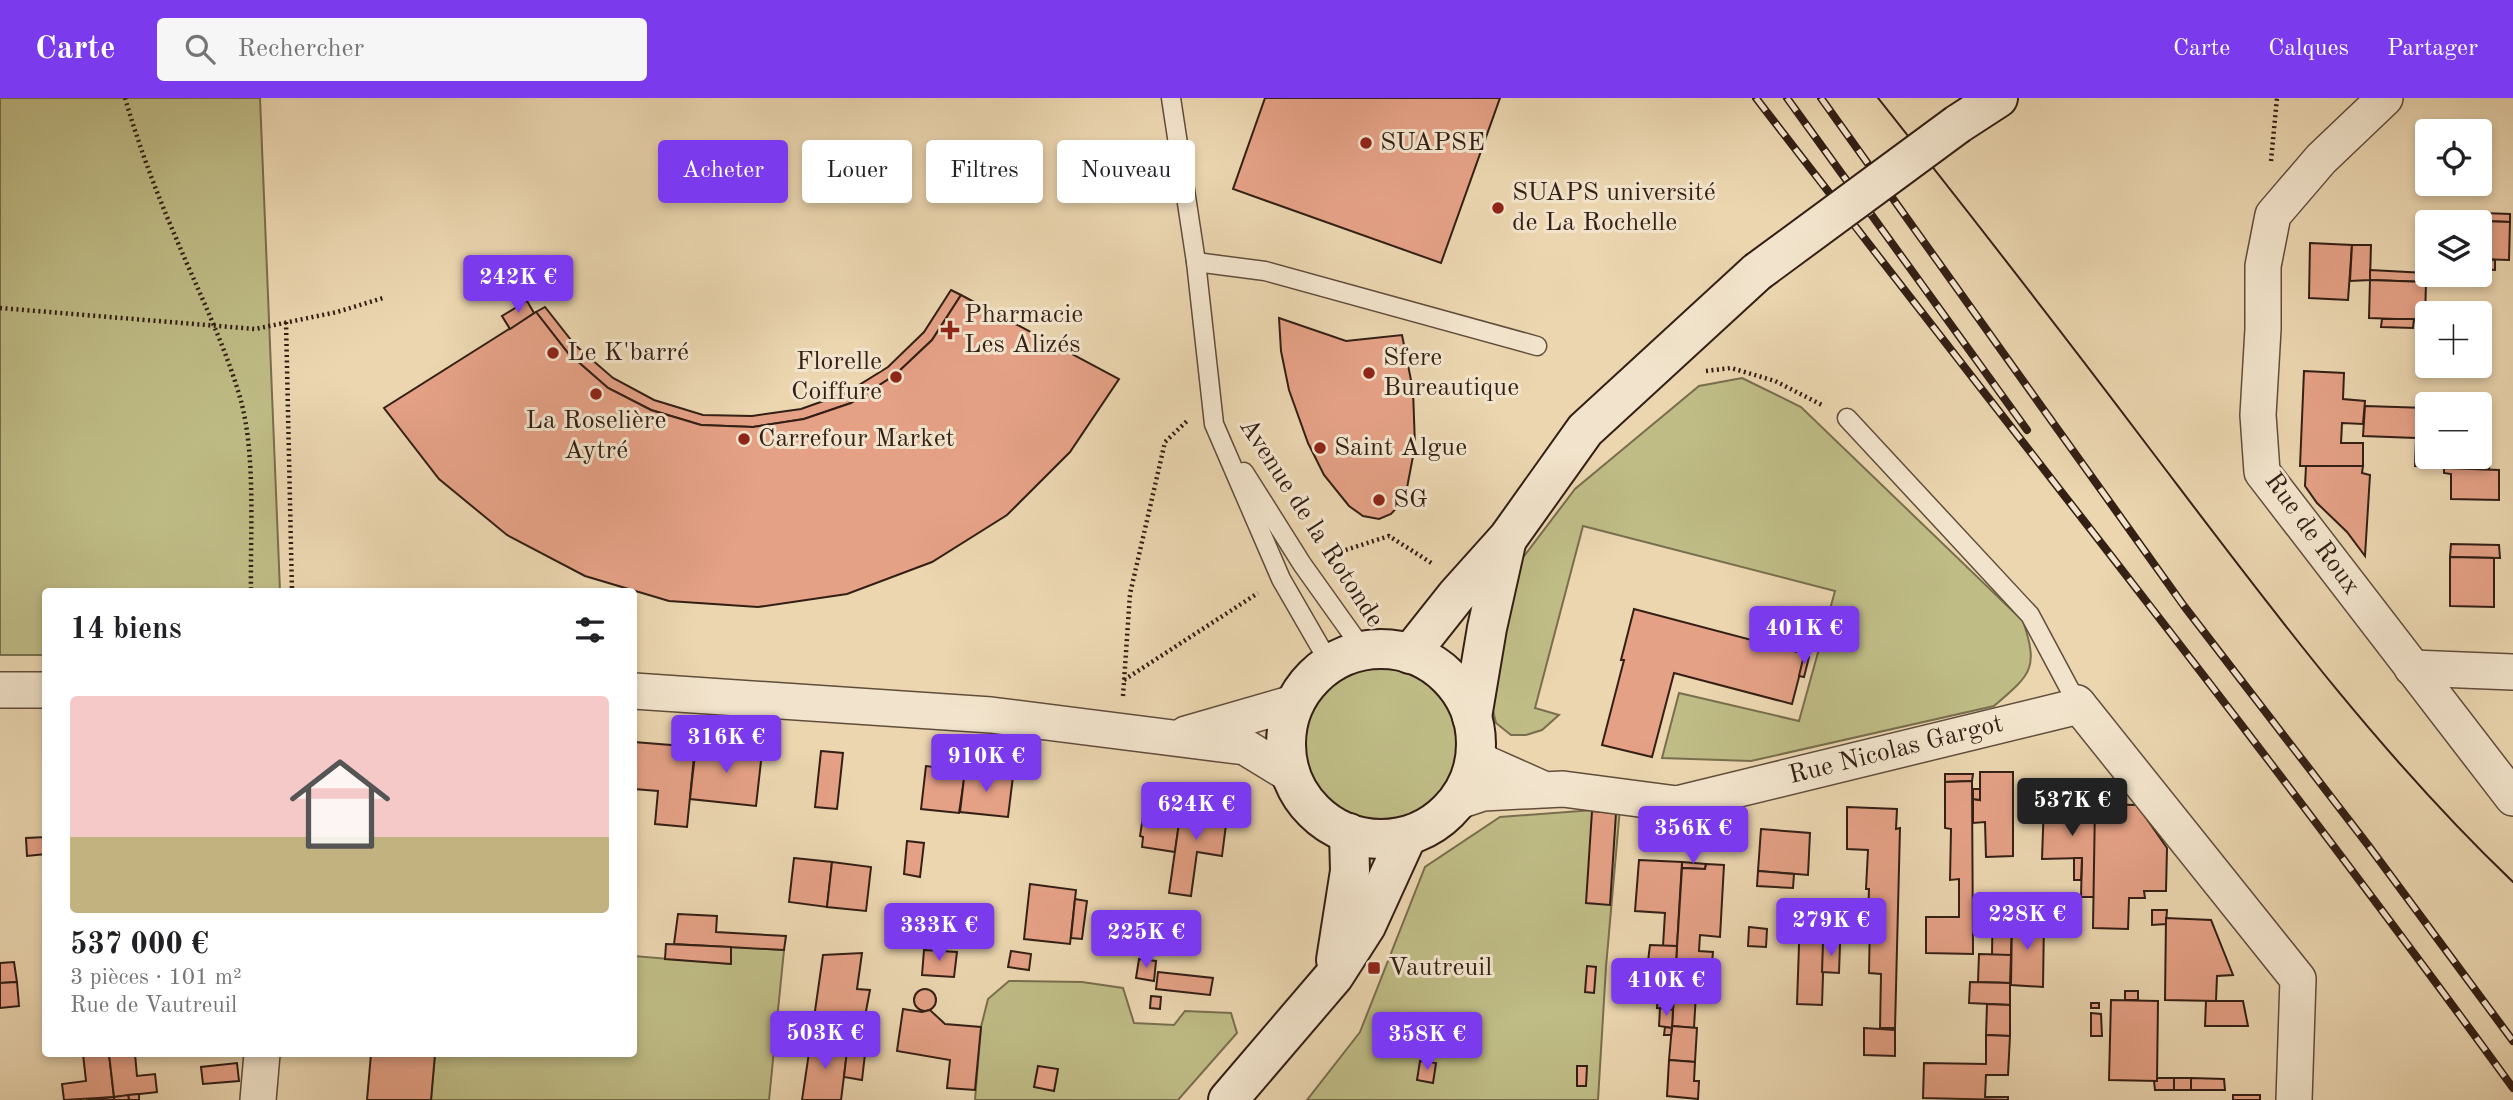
<!DOCTYPE html>
<html lang="fr">
<meta charset="utf-8">
<style>
:root{--surface:#fff;--page:#f6f6f6;--text:#202124;--muted:#757577;--line:#e0e0e0;--accent:#7c3aed}
body{margin:0;font-family:"Old Standard TT",serif;background:var(--page);color:var(--text);height:100vh;display:flex;flex-direction:column;font-size:26px;white-space:nowrap}
*{box-sizing:border-box;margin:0}
p{font-size:23px;color:var(--muted)}
.icon{flex:none;width:38px;height:38px;fill:none;stroke:currentColor;stroke-width:2;stroke-linecap:round;stroke-linejoin:round}
.map{position:relative;flex:1;overflow:hidden}
.side{position:absolute;left:42px;top:490px;width:595px;height:469px;display:flex;flex-direction:column;background:var(--surface);border-radius:7px;box-shadow:0 4px 10px #0003}
.side>*{flex:none}
.banner{position:absolute;left:658px;top:42px;width:665px;height:63px;display:flex;gap:14px}
.tools{position:absolute;left:2415px;top:21px;display:grid;gap:14px}
.tools a{display:grid;place-items:center;width:77px;height:77px;border-radius:7px;background:var(--surface);box-shadow:0 4px 10px #0003;font-size:35px}
.price{position:absolute;translate:-50% -60px;padding:0 16px;border-radius:7px;background:var(--accent);color:#fff;font-size:23px;line-height:46px;filter:drop-shadow(0 2px 4px #0008)}
.price::after{content:'';position:absolute;left:50%;top:42px;width:21px;height:16px;margin-left:-10px;background:inherit;clip-path:polygon(0 0,100% 0,50% 100%)}
.price.on{background:#222;color:#fff}
ul{padding:0;list-style:none}
li{display:grid;align-content:center;gap:14px;height:371px;padding:0 28px}
li+li{border-top:2px solid var(--line)}
li span{display:grid;place-items:center;height:217px;border-radius:7px;color:#555}
li>.icon{margin-inline-start:auto}
span .icon{width:126px;height:126px;fill:#fffc;stroke-width:1}
li b{font-size:30px}
h2{display:flex;justify-content:space-between;align-items:center;height:84px;padding:0 28px;font-size:30px}
.tag{padding:0 24px;border-radius:7px;background:var(--surface);box-shadow:0 4px 10px #0003;font-size:24px;line-height:63px}
.tag.on{background:var(--accent);color:#fff}
header{display:flex;align-items:center;gap:42px;box-sizing:border-box;height:98px;padding:0 35px;background:var(--accent);color:#fff}
header strong{font-size:33px}
nav{display:flex;gap:38px;margin-inline-start:auto;font-size:24px}
.search{width:490px;height:63px;background:var(--page);display:flex;align-items:center;gap:18px;box-sizing:border-box;padding:0 24px;border-radius:7px;color:var(--muted);font-size:26px}
.map>svg:first-child{display:block}
.green{fill:#bfbc86;stroke:#796e4e;stroke-width:2}
.building{fill:#e5a186;stroke:#331f15;stroke-width:2}
.lines{fill:none;stroke-linecap:round;stroke-linejoin:round}
.lane-casing{stroke:#614d3c;stroke-width:21}
.street-casing{stroke:#614d3c;stroke-width:38}
.secondary-casing{stroke:#331f15;stroke-width:42}
.path{stroke:#331f15;stroke-width:4.5;stroke-dasharray:2 3.5;stroke-linecap:butt}
.lane{stroke:#f2e4cc;stroke-width:18}
.street{stroke:#f2e4cc;stroke-width:35}
.secondary{stroke:#f2e4cc;stroke-width:38}
.tram{stroke:#331f15;stroke-width:2}
.rail-casing{stroke:#331f15;stroke-width:8}
.rail{stroke:#f2e4cc;stroke-width:5;stroke-dasharray:16;stroke-linecap:butt}
.secondary-bridge-casing{stroke:#331f15;stroke-width:42;stroke-linecap:butt}
.secondary-bridge{stroke:#f2e4cc;stroke-width:38}
.poi-dot{fill:#8f2418;stroke:#f2e4cc;stroke-width:2.5}
.labels{text-anchor:middle;dominant-baseline:central;stroke-width:6;stroke-linejoin:round;paint-order:stroke}
.poi-label{font-size:26px;fill:#331f15;stroke:#f2e4cc;text-anchor:start}
.street-label{font-size:26px;fill:#331f15;stroke:#f2e4cc}
</style>
<header>
<strong>Carte</strong>
<div class="search"><svg class="icon" aria-label="search" viewBox="0 0 24 24"><circle cx="10" cy="10" r="6"/><path d="M15 15l6 6"/></svg>Rechercher</div>
<nav><a>Carte</a><a>Calques</a><a>Partager</a></nav>
</header>
<div class="map">
<svg width="2513" height="1002" viewBox="0 0 2513 1002">
<rect width="100%" height="100%" fill="#ebd6b0"/>
<filter id="stains"><feTurbulence type="fractalNoise" baseFrequency=".00286" numOctaves="4"/><feColorMatrix values="0 0 0 0 .2 0 0 0 0 .09 0 0 0 0 .02 0 0 0 .5 -.17"/></filter>
<radialGradient id="worn" r=".72"><stop offset=".6" stop-color="#630" stop-opacity="0"/><stop offset="1" stop-color="#630" stop-opacity=".3"/></radialGradient>
<!-- green -->
<g class="green">
<path d="M0,0H260L280,493L46,494L45,557H0Z"/>
<path d="M1742,280L1801,309L2023,523C2039,571 2031,576 1994,608L1751,663L1662,660L1679,595L1799,623L1835,493L1583,428L1535,610L1559,617L1542,632L1526,637H1511L1496,625L1487,588L1521,462L1575,391L1699,288Z"/>
<circle cx="1380" cy="646" r="94"/>
<path d="M1620,710L1606,869L1598,1002H1307L1360,934L1425,769L1500,719Z"/>
<path d="M731,849L784,852L769,1002H431L435,956H634V858L730,866Z"/>
<path d="M1009,883L1082,884L1123,890L1134,925L1174,927L1185,913L1231,915L1237,935L1178,1002H975L981,929L988,901Z"/>
</g>
<!-- building -->
<g class="building">
<path d="M1265,0H1500L1441,165L1233,91Z"/>
<path d="M2453,114L2510,116V124L2453,122Z"/>
<path d="M2453,122L2510,124L2509,162L2480,161V124H2453Z"/>
<path d="M2310,145L2352,147L2348,202L2309,200Z"/>
<path d="M2352,147H2371L2370,182L2350,183Z"/>
<path d="M2480,161L2495,162V172L2480,171Z"/>
<path d="M2370,172L2426,175V184L2370,182Z"/>
<path d="M2370,182L2426,184L2425,222L2369,220Z"/>
<path d="M951,192L961,197L932,242L895,277L851,305L804,321L753,329L701,327L651,312L608,290L568,255L536,214L545,209L575,247L613,280L654,302L703,317L752,318L801,311L846,295L888,269L924,234Z"/>
<path d="M961,197L1119,281L1070,354L1007,417L932,464L847,496L758,509L669,503L585,478L507,437L439,381L384,310L536,214L568,255L608,290L651,312L701,327L753,329L804,321L851,305L895,277L932,242Z"/>
<path d="M527,203L534,215L510,231L502,218Z"/>
<path d="M2425,212L2481,213L2482,223H2480V215H2427L2425,222Z"/>
<path d="M1279,220L1346,243L1402,237L1413,292L1415,348L1406,395L1401,405L1391,416L1379,421L1363,418L1349,408L1324,377L1308,345L1289,292L1281,253Z"/>
<path d="M2382,221H2414L2413,230L2381,229Z"/>
<path d="M2425,222H2427V258H2424Z"/>
<path d="M2480,223H2482L2481,259H2480Z"/>
<path d="M2304,273L2344,275L2343,301L2365,303L2363,326L2342,325L2341,345H2363V368H2300Z"/>
<path d="M2365,308L2427,310V359H2480V342H2491L2489,372L2415,368L2416,340L2363,338Z"/>
<path d="M2306,368H2363L2362,375L2370,377L2365,458L2347,434L2317,405L2305,388Z"/>
<path d="M2444,370L2499,372V402L2451,401V376L2444,375Z"/>
<path d="M2451,446L2499,447L2500,460L2450,459Z"/>
<path d="M2450,459L2494,460V509L2450,508Z"/>
<path d="M1634,511L1805,556L1792,606L1674,575L1652,659L1602,647L1624,562H1621Z"/>
<path d="M1804,557L1809,559L1804,579L1799,578Z"/>
<path d="M696,641L748,646L747,652L696,647Z"/>
<path d="M634,644L695,649L687,729L655,726L658,693L634,691Z"/>
<path d="M696,647L762,654L756,708L690,701Z"/>
<path d="M821,653L843,655L837,711L815,709Z"/>
<path d="M943,666L966,669L959,715L921,711L926,668L942,670Z"/>
<path d="M965,672L1013,678L1008,719L960,714Z"/>
<path d="M1980,674H2013V758L1986,759L1985,724L1973,725V701L1980,702Z"/>
<path d="M1945,676H1973L1972,683L1945,684Z"/>
<path d="M1972,683L1973,856L1926,855V819H1959V781L1950,782L1951,731L1945,730V684Z"/>
<path d="M1973,691H1980V702L1973,701Z"/>
<path d="M1146,700L1160,701V708L1145,706Z"/>
<path d="M1160,701L1182,704L1175,754L1142,749L1143,739L1140,738L1145,706L1160,708Z"/>
<path d="M1182,704L1228,711L1222,758L1197,754L1191,798L1169,795Z"/>
<path d="M2044,704L2095,706V799H2081L2082,760L2042,761Z"/>
<path d="M2095,706L2137,707L2167,750L2166,793H2144L2145,800H2129L2128,831L2093,830Z"/>
<path d="M1847,709L1897,711L1896,731L1900,730L1895,930H1880L1881,876L1869,875L1870,821H1868L1869,791H1866L1868,752L1847,751Z"/>
<path d="M1592,713L1616,715L1610,807L1586,805Z"/>
<path d="M1761,731L1810,735L1808,777L1758,773Z"/>
<path d="M46,739V756L27,758L26,740Z"/>
<path d="M907,743L924,745L920,779L904,776Z"/>
<path d="M794,760L832,764L827,809L789,804Z"/>
<path d="M2074,760H2082L2081,782H2074Z"/>
<path d="M1639,762L1682,764L1677,848H1663L1665,815L1635,813Z"/>
<path d="M832,764L871,769L866,813L827,809Z"/>
<path d="M1682,764L1706,766L1705,771L1682,770Z"/>
<path d="M1706,766L1724,767L1720,839L1700,837L1699,853L1713,854L1709,896L1696,895L1694,930L1672,928L1682,770L1705,771Z"/>
<path d="M1758,773L1794,776L1793,790L1757,788Z"/>
<path d="M1030,786L1076,792L1070,846L1024,841Z"/>
<path d="M1993,798H2013L2011,857H1992Z"/>
<path d="M1075,801L1087,803L1082,841L1071,840Z"/>
<path d="M2152,812H2167L2166,826L2152,827Z"/>
<path d="M678,816L717,818L716,834L786,838L784,852L674,846Z"/>
<path d="M1800,818L1825,819L1822,907L1797,906Z"/>
<path d="M1825,819H1841L1840,846L1823,845Z"/>
<path d="M2012,819L2044,821L2043,889L2011,887Z"/>
<path d="M2166,820L2211,822L2233,877L2217,878L2216,903L2165,902Z"/>
<path d="M1749,829L1767,831L1766,849L1748,848Z"/>
<path d="M1823,845L1840,846L1839,875L1822,874Z"/>
<path d="M666,846L731,849V866L665,861Z"/>
<path d="M1650,847L1677,848L1676,865L1648,863Z"/>
<path d="M924,852L957,854L954,879L922,877Z"/>
<path d="M1011,853L1031,856L1029,872L1008,869Z"/>
<path d="M862,855L857,891L870,892L866,913L871,919L867,947L811,941L823,857Z"/>
<path d="M1979,856L2011,857L2010,885L1978,884Z"/>
<path d="M1139,861L1156,863L1154,883L1136,880Z"/>
<path d="M14,864L17,884L0,885V865Z"/>
<path d="M1660,864L1676,865L1673,912L1657,910Z"/>
<path d="M1587,868L1596,869L1594,895L1585,894Z"/>
<path d="M1158,874L1213,880L1210,897L1156,891Z"/>
<path d="M17,884L19,908L0,910V885Z"/>
<path d="M1970,884L2010,885V907L1969,905Z"/>
<circle cx="925" cy="902" r="11"/>
<rect x="2125" y="893" width="13" height="9"/>
<path d="M1151,898L1161,899L1160,911L1150,910Z"/>
<path d="M2111,902L2158,903L2157,983L2109,982Z"/>
<path d="M2206,903H2243L2248,928H2205Z"/>
<rect x="2091" y="905" width="8" height="5"/>
<path d="M1987,906L2010,907V938L1986,937Z"/>
<path d="M1660,910L1673,912L1672,930L1659,928Z"/>
<path d="M903,911L922,914L930,912L945,926L981,929L975,992L947,990L950,962L897,953Z"/>
<path d="M2091,915L2101,916L2102,938H2091Z"/>
<path d="M1672,928L1697,930L1695,964L1669,962Z"/>
<path d="M1665,929L1672,930L1671,937H1664Z"/>
<path d="M1864,930L1895,932V958L1864,957Z"/>
<path d="M1986,937L2010,938L2008,977H1986L1985,999H2008V1002L1923,1000L1924,965L1986,966Z"/>
<path d="M811,941L848,946L841,1002H802Z"/>
<path d="M848,944L866,947L862,982L844,979Z"/>
<path d="M83,956H109L114,999L64,1002L62,986L86,983Z"/>
<path d="M109,956H135L137,978L155,976L157,994L114,999Z"/>
<path d="M371,956H435L431,1002H367Z"/>
<path d="M1669,962L1695,964L1694,983H1699L1698,1001L1667,998Z"/>
<path d="M1420,963L1436,965L1433,985L1417,982Z"/>
<path d="M237,965L239,983L203,986L201,969Z"/>
<path d="M1038,968L1058,971L1054,993L1034,989Z"/>
<path d="M1577,968H1587L1586,988H1577Z"/>
<path d="M2157,980H2174V992H2155L2154,983H2157Z"/>
<rect x="2174" y="980" width="17" height="12"/>
<path d="M2191,980L2224,981L2225,992H2191Z"/>
<path d="M139,996V1002H129L128,997Z"/>
<path d="M128,997L129,1002H114V999Z"/>
<rect x="2233" y="997" width="27" height="5"/>
<path d="M114,999V1002H86Z"/>
</g>
<g class="lines">
<!-- lane casing -->
<g class="lane-casing">
<g id="lane">
<path d="M1171,0L1196,164L1214,326L1281,481L1330,566"/>
<path d="M1196,164L1265,173L1537,248"/>
<path d="M1847,320L2030,517L2077,605"/>
<path d="M1244,374L1302,466L1364,553"/>
</g>
</g>
<!-- street casing -->
<g class="street-casing">
<g id="street">
<path d="M2385,0L2321,61L2273,117L2263,168V231L2258,317L2262,374L2513,700"/>
<path d="M2412,570L2513,574"/>
<path d="M0,592H46"/>
<path d="M634,593L991,617L1173,640L1245,649L1291,677"/>
<path d="M2077,605L2298,881L2294,1002"/>
<path d="M1186,636L1297,604"/>
<path d="M1476,648V658L1487,666L1541,690"/>
<path d="M1456,704L1483,695L1563,691L1677,706L2079,608"/>
<path d="M258,1002L262,956"/>
</g>
</g>
<!-- secondary casing -->
<g class="secondary-casing">
<g id="secondary">
<path d="M1958,26L1998,0"/>
<circle cx="1381" cy="646" r="95"/>
<path d="M1410,556L1456,498L1508,440L1585,332L1757,174"/>
<path d="M1472,619L1487,530L1506,445"/>
<path d="M1336,862L1350,773L1349,735"/>
<path d="M1228,1002L1334,878L1366,828L1407,738"/>
</g>
</g>
<!-- path -->
<g class="path">
<path d="M125,0C139,48 156,94 176,140C198,193 225,246 241,303C256,359 250,435 251,494"/>
<path d="M2271,63L2277,0"/>
<path d="M0,210L255,231L337,214L383,200"/>
<path d="M286,224L292,494"/>
<path d="M1706,273L1731,270L1775,283L1822,307"/>
<path d="M1330,457L1389,438L1433,466"/>
<path d="M1124,582L1258,495"/>
<path d="M1123,598L1130,496L1165,344L1187,323"/>
</g>
<!-- lane -->
<use href="#lane" class="lane"/>
<!-- street -->
<use href="#street" class="street"/>
<!-- secondary -->
<use href="#secondary" class="secondary"/>
<!-- tram -->
<path class="tram" d="M1878,0C1970,116 2061,233 2150,351C2264,501 2376,653 2513,784"/>
<!-- rail casing -->
<g class="rail-casing">
<g id="rail">
<path d="M1756,0C2009,329 2269,654 2513,990"/>
<path d="M1787,0L2027,332"/>
<path d="M1821,0L2184,508L2368,747L2513,943"/>
</g>
</g>
<!-- rail -->
<use href="#rail" class="rail"/>
<!-- secondary-bridge casing -->
<g class="secondary-bridge-casing">
<path id="secondary-bridge" d="M1757,174L1958,26"/>
</g>
<!-- secondary-bridge -->
<use href="#secondary-bridge" class="secondary-bridge"/>
</g>
<!-- markers -->
<g class="poi-dot">
<circle cx="1366" cy="45" r="7"/>
<circle cx="1498" cy="110" r="7"/>
<path d="M946.5 221.5h7v7h7v7h-7v7h-7v-7h-7v-7h7z"/>
<circle cx="553" cy="255" r="7"/>
<circle cx="1369" cy="275" r="7"/>
<circle cx="896" cy="279" r="7"/>
<circle cx="596" cy="296" r="7"/>
<circle cx="744" cy="341" r="7"/>
<circle cx="1320" cy="350" r="7"/>
<circle cx="1379" cy="402" r="7"/>
<rect x="1367" y="863" width="14" height="14" rx="3.5"/>
</g>
<g class="labels">
<!-- poi labels -->
<g class="poi-label">
<text x="1380" y="45">SUAPSE</text>
<text x="1512" y="95">SUAPS université<tspan x="1512" dy="30">de La Rochelle</tspan></text>
<text x="964" y="217">Pharmacie<tspan x="964" dy="30">Les Alizés</tspan></text>
<text x="567" y="255">Le K'barré</text>
<text x="1383" y="260">Sfere<tspan x="1383" dy="30">Bureautique</tspan></text>
<text x="882" y="264" text-anchor="end">Florelle<tspan x="882" dy="30">Coiffure</tspan></text>
<text x="596" y="323" text-anchor="middle">La Roselière<tspan x="596" dy="30">Aytré</tspan></text>
<text x="758" y="341">Carrefour Market</text>
<text x="1334" y="350">Saint Algue</text>
<text x="1393" y="402">SG</text>
<text x="1388" y="870">Vautreuil</text>
</g>
<!-- street labels -->
<g class="street-label">
<text transform="translate(1311 425) rotate(57)">Avenue de la Rotonde</text>
<text transform="translate(2312 436) rotate(54)">Rue de Roux</text>
<text transform="translate(1896 652) rotate(-14)">Rue Nicolas Gargot</text>
</g>
</g>
<rect width="100%" height="100%" filter="url(#stains)"/>
<rect width="100%" height="100%" fill="url(#worn)"/>
</svg>
<div class="tools">
<a><svg class="icon" aria-label="locate" viewBox="0 0 24 24"><circle cx="12" cy="12" r="6"/><path d="M12 2v4M12 18v4M2 12h4M18 12h4"/></svg></a>
<a><svg class="icon" aria-label="layers" viewBox="0 0 24 24"><path d="M12 4l9 5-9 5-9-5zM3 14l9 5 9-5"/></svg></a>
<a>+</a>
<a>−</a>
</div>
<b class="price" style="left:518px;top:217px">242K €</b>
<b class="price" style="left:1804px;top:568px">401K €</b>
<b class="price" style="left:726px;top:677px">316K €</b>
<b class="price" style="left:986px;top:696px">910K €</b>
<b class="price on" style="left:2072px;top:740px">537K €</b>
<b class="price" style="left:1196px;top:744px">624K €</b>
<b class="price" style="left:1693px;top:768px">356K €</b>
<b class="price" style="left:2027px;top:854px">228K €</b>
<b class="price" style="left:1831px;top:860px">279K €</b>
<b class="price" style="left:939px;top:865px">333K €</b>
<b class="price" style="left:1146px;top:872px">225K €</b>
<b class="price" style="left:1666px;top:920px">410K €</b>
<b class="price" style="left:825px;top:973px">503K €</b>
<b class="price" style="left:1427px;top:974px">358K €</b>
<div class="banner">
<a class="tag on">Acheter</a>
<a class="tag">Louer</a>
<a class="tag">Filtres</a>
<a class="tag">Nouveau</a>
</div>
<section class="side">
<h2>14 biens<svg class="icon" aria-label="filters" viewBox="0 0 24 24"><path d="M4 7h16M4 17h16"/><circle cx="9" cy="7" r="2"/><circle cx="15" cy="17" r="2"/></svg></h2>
<ul>
<li><span style="background:linear-gradient(#f6c9c9 65%,#c2b280 0)"><svg class="icon" aria-label="home" viewBox="0 0 24 24"><path d="M3 11l9-7 9 7M6 9v11h12V9"/></svg></span><div><b>537 000 €</b><p>3 pièces · 101 m²</p><p>Rue de Vautreuil</p></div></li>
</ul>
</section>
</div>
